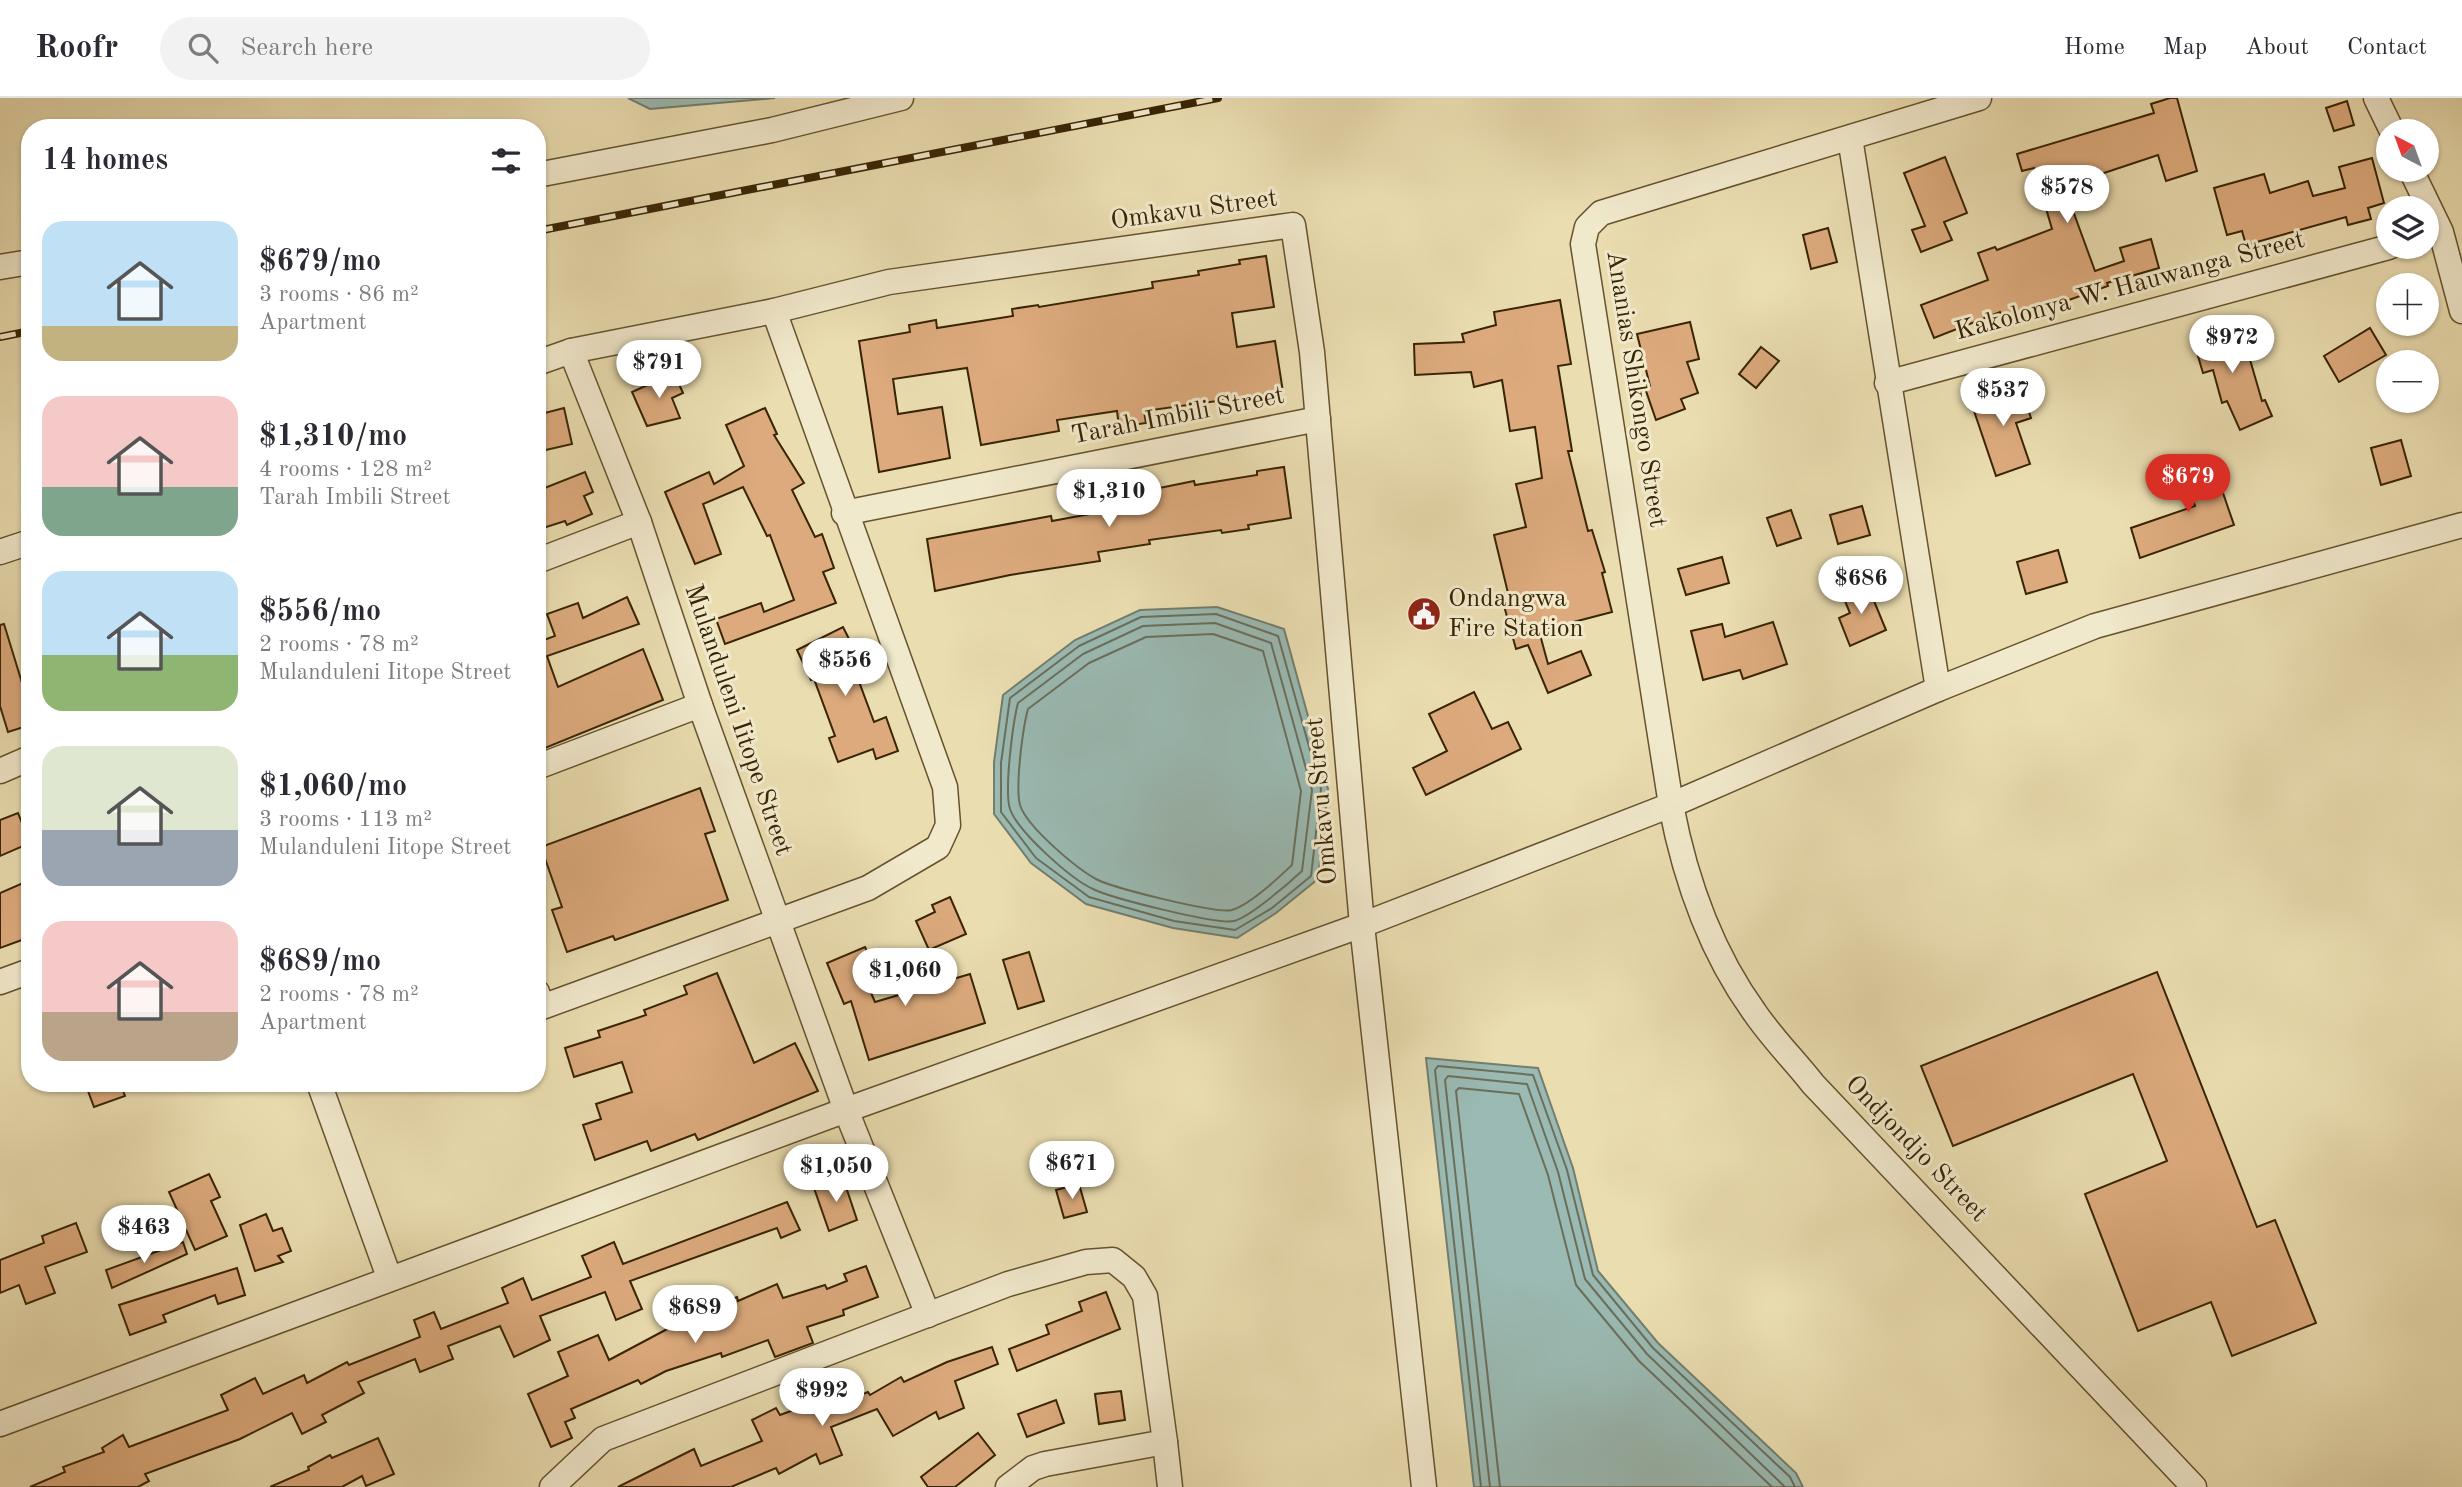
<!DOCTYPE html>
<meta charset="utf-8">
<style>
:root{--surface:#fff;--page:#f2f2f3;--text:#2b2b33;--muted:#7c7c81;--line:#e1e1e2;--accent:#d93025}
body{margin:0;font-family:"Old Standard TT",serif;background:var(--page);color:var(--text);height:100vh;display:flex;flex-direction:column;font-size:26px;white-space:nowrap}
*{box-sizing:border-box;margin:0}
p{font-size:23px;color:var(--muted)}
.icon{flex:none;width:38px;height:38px;fill:none;stroke:currentColor;stroke-width:2;stroke-linecap:round;stroke-linejoin:round}
.map{position:relative;flex:1;overflow:hidden}
.details{position:absolute;left:21px;top:21px;width:525px;height:973px;display:flex;flex-direction:column;background:var(--surface);border-radius:28px;box-shadow:0 2px 5px #0004}
.details>*{flex:none}
.needle{width:46px;rotate:319deg}
.fabs{position:absolute;left:2376px;top:21px;display:grid;gap:14px}
.fabs a{display:grid;place-items:center;width:63px;height:63px;border-radius:50%;background:var(--surface);box-shadow:0 2px 5px #0004;font-size:35px}
.price{position:absolute;translate:-50% -60px;padding:0 16px;border-radius:24px;background:#fff;color:#222;font-size:23px;line-height:46px;filter:drop-shadow(0 2px 4px #0008)}
.price::after{content:'';position:absolute;left:50%;top:42px;width:21px;height:16px;margin-left:-10px;background:inherit;clip-path:polygon(0 0,100% 0,50% 100%)}
.price.selected{background:var(--accent);color:#fff}
ul{padding:0;list-style:none}
li{display:flex;align-items:center;gap:21px;height:175px;padding:0 21px}
li span{display:grid;place-items:center;flex:none;width:196px;height:140px;border-radius:21px;color:#555}
li>.icon{margin-inline-start:auto}
span .icon{width:84px;height:84px;fill:#fffc;stroke-width:1}
li b{font-size:30px}
h2{display:flex;justify-content:space-between;align-items:center;height:84px;padding:0 21px;font-size:30px}
header{display:flex;align-items:center;gap:42px;box-sizing:border-box;height:98px;padding:0 35px;background:var(--surface);border-bottom:2px solid var(--line)}
header strong{font-size:33px}
nav{display:flex;gap:38px;margin-inline-start:auto;font-size:24px}
.search{width:490px;height:63px;background:var(--page);display:flex;align-items:center;gap:18px;box-sizing:border-box;padding:0 24px;border-radius:38px;color:var(--muted);font-size:26px}
.map>svg:first-child{display:block}
.water{fill:#9abab3;stroke:#737e6d;stroke-width:2}
.lines{fill:none;stroke-linecap:round;stroke-linejoin:round}
.shore{stroke:#6a6f5b;stroke-width:2}
.building{fill:#dcaa7c;stroke:#392403;stroke-width:2}
.minor-casing{stroke:#65522e;stroke-width:27}
.minor{stroke:#f1e9cc;stroke-width:24}
.rail-casing{stroke:#392403;stroke-width:8}
.rail{stroke:#f1e9cc;stroke-width:5;stroke-dasharray:16;stroke-linecap:butt}
.labels{text-anchor:middle;dominant-baseline:central;stroke-width:6;stroke-linejoin:round;paint-order:stroke}
.street-label{font-size:26px;fill:#392403;stroke:#f1e9cc}
.poi-label{font-size:26px;fill:#392403;stroke:#f1e9cc;text-anchor:start}
</style>
<header>
<strong>Roofr</strong>
<div class="search"><svg class="icon" aria-label="search" viewBox="0 0 24 24"><circle cx="10" cy="10" r="6"/><path d="M15 15l6 6"/></svg>Search here</div>
<nav><a>Home</a><a>Map</a><a>About</a><a>Contact</a></nav>
</header>
<div class="map">
<svg width="2462" height="1389" viewBox="0 0 2462 1389">
<rect width="100%" height="100%" fill="#eaddb0"/>
<filter id="stains"><feTurbulence type="fractalNoise" baseFrequency=".00286" numOctaves="4"/><feColorMatrix values="0 0 0 0 .2 0 0 0 0 .09 0 0 0 0 .02 0 0 0 .5 -.17"/></filter>
<radialGradient id="worn" r=".72"><stop offset=".6" stop-color="#630" stop-opacity="0"/><stop offset="1" stop-color="#630" stop-opacity=".3"/></radialGradient>
<!-- water -->
<g class="water">
<path d="M628,0H775L650,11Z"/>
<path d="M1217,509L1284,531L1328,691L1318,781L1276,815L1237,840L1173,830L1086,806L1031,765L994,716V664L1003,597L1075,542L1140,512Z"/>
<path d="M1426,960L1538,970L1573,1070L1598,1173L1658,1245L1796,1375L1803,1389H1474Z"/>
</g>
<g class="lines">
<!-- shore -->
<g class="shore">
<path d="M1216,516L1278,538L1321,691L1311,778L1272,810L1235,832L1174,823L1089,799L1036,760L1001,714V665L1010,600L1079,548L1141,519Z"/>
<path d="M1215,525L1271,545L1312,692L1302,773C1289,785 1250,819 1234,823C1217,827 1111,800 1093,791C1071,781 1018,734 1010,711C1004,692 1013,624 1018,605L1083,556L1143,528Z"/>
<path d="M1213,536L1263,553L1301,693L1292,767C1278,780 1250,807 1232,812C1216,816 1113,790 1096,781C1076,770 1027,729 1020,707C1015,688 1023,629 1028,611L1089,565L1146,539Z"/>
<path d="M1481,1389L1435,972L1438,968L1533,977L1567,1072L1593,1177L1653,1250L1790,1379L1795,1389"/>
<path d="M1490,1389L1445,982L1448,978L1527,986L1558,1074L1585,1181L1647,1256L1785,1389"/>
<path d="M1500,1389L1456,993L1459,990L1519,996L1548,1077L1576,1187L1639,1263L1772,1389"/>
</g>
</g>
<!-- building -->
<g class="building">
<path d="M2170,0H2177L2197,73L2166,83L2158,57L2080,83L2087,105L2072,110L2095,173L2124,163L2120,150L2151,141L2159,170L2107,185L2108,188L2044,211L2045,215L2006,230L2000,214L1934,240L1921,207L1988,182L1978,155L1995,149L1997,152L2052,131L2034,70L2022,73L2017,56L2154,15L2151,6Z"/>
<path d="M2347,3L2354,27L2334,33L2326,10Z"/>
<path d="M1945,59L1967,115L1944,124L1952,142L1921,154L1912,132L1925,128L1904,75Z"/>
<path d="M2372,60L2384,105L2368,110L2371,121L2348,127L2346,119L2246,147L2242,133L2227,137L2214,90L2264,76L2270,95L2308,83L2313,98L2345,90L2339,69Z"/>
<path d="M1828,130L1837,164L1811,171L1803,137Z"/>
<path d="M1266,158L1274,209L1232,215L1237,249L1275,243L1283,294L1144,313L1146,325L1119,329L1117,313L1057,322L1059,333L981,347L967,270L893,281L898,316L942,309L950,360L879,374L859,243L910,234L909,227L936,222L937,230L1013,218L1012,211L1038,207L1039,209L1153,190L1152,184L1199,177L1198,173L1240,166L1239,162Z"/>
<path d="M1560,202L1571,266L1558,268L1572,353H1568L1588,433L1592,432L1605,474L1602,475L1612,514L1539,533L1548,566L1581,553L1591,577L1548,595L1528,547L1516,551L1501,497L1508,495L1494,437L1526,429L1516,386L1542,380L1535,329L1510,333L1502,282L1474,289L1471,274L1415,277L1414,246L1464,244L1462,236L1496,227L1494,214Z"/>
<path d="M1690,224L1699,261L1687,264L1698,295L1681,301L1685,311L1656,322L1645,290L1650,288L1637,236Z"/>
<path d="M2220,229L2224,240L2242,234L2262,303L2265,302L2272,318L2240,332L2227,303L2222,305L2213,272L2203,275L2192,238Z"/>
<path d="M2370,230L2386,257L2339,284L2324,258Z"/>
<path d="M1761,249L1779,263L1756,290L1739,276Z"/>
<path d="M674,275L683,295L672,300L680,320L647,328L632,294Z"/>
<path d="M2020,287L2031,320L2016,325L2030,366L1996,378L1971,304Z"/>
<path d="M564,310L572,346L537,354V317Z"/>
<path d="M765,310L777,336L774,337L804,385L792,392L815,439L822,436L834,470L823,474L836,505L725,546L716,521L761,505L764,514L794,502L770,437L767,438L743,389L703,406L721,456L695,466L665,394L709,374L714,386L744,368L726,327Z"/>
<path d="M2401,342L2411,378L2381,387L2371,350Z"/>
<path d="M2211,360L2234,427L2140,460L2131,430L2195,408L2182,370Z"/>
<path d="M1284,369L1291,420L1248,427L1249,431L1222,435L1221,432L1149,442L1150,446L1098,454L1100,463L1010,477L935,493L927,441L1051,418L1052,423L1117,411L1115,399L1194,383L1195,387L1257,377V373Z"/>
<path d="M585,374L593,394L584,398L592,416L567,427L565,423L537,432V393Z"/>
<path d="M1862,408L1870,437L1838,446L1830,417Z"/>
<path d="M1791,412L1801,440L1777,448L1767,420Z"/>
<path d="M2058,452L2067,484L2026,496L2017,464Z"/>
<path d="M1722,459L1729,485L1686,497L1678,471Z"/>
<path d="M1867,486L1886,532L1850,548L1839,520L1850,515L1842,496Z"/>
<path d="M627,499L639,526L547,558L558,589L643,551L663,602L545,650L537,631V539L541,543L555,538L547,516L578,505L583,520Z"/>
<path d="M1773,524L1787,566L1743,581L1740,572L1703,582L1691,533L1722,526L1725,539Z"/>
<path d="M4,526L30,611V627L8,634L0,608V527Z"/>
<path d="M843,529L858,559L851,562L874,624L886,619L898,653L876,661L873,651L838,664L829,640L835,638L814,581L811,582L797,552Z"/>
<path d="M1474,594L1492,631L1508,624L1521,651L1426,697L1413,670L1447,653L1429,616Z"/>
<path d="M700,690L715,733L705,736L728,802L615,842L613,838L567,854L552,812L562,809L541,749Z"/>
<path d="M18,715L30,745L0,758V722Z"/>
<path d="M30,782V839L0,850V795Z"/>
<path d="M950,799L966,836L929,852L916,823L935,814L932,807Z"/>
<path d="M865,849L873,867L861,872L875,904L970,876L985,925L869,962L851,903L844,906L827,865Z"/>
<path d="M1029,854L1044,903L1018,911L1003,862Z"/>
<path d="M2157,874L2257,1129L2275,1122L2316,1225L2232,1258L2211,1204L2138,1233L2085,1096L2167,1063L2133,976L1953,1048L1921,968Z"/>
<path d="M717,875L754,965L795,945L818,993L698,1042L695,1036L651,1053L647,1043L595,1062L583,1027L601,1021L596,1006L632,994L622,964L574,979L565,950L600,939L598,933L646,917L644,912L687,896L684,888Z"/>
<path d="M85,985H120L125,998L94,1009Z"/>
<path d="M209,1076L220,1099L211,1103L227,1138L195,1152L169,1094Z"/>
<path d="M843,1080L857,1122L829,1133L814,1090Z"/>
<path d="M1079,1086L1087,1114L1064,1120L1056,1092Z"/>
<path d="M787,1104L800,1132L781,1140L777,1130L630,1183L642,1211L616,1222L605,1194L540,1218L550,1242L514,1259L500,1228L448,1248L453,1261L420,1274L415,1261L358,1284L364,1295L322,1317L326,1324L302,1336L292,1315L240,1341L145,1376L149,1383L138,1389H30L65,1374L63,1369L104,1354L102,1350L123,1337L129,1349L228,1312L221,1297L255,1280L263,1296L304,1277L307,1285L347,1264L349,1267L420,1239L414,1222L434,1214L441,1231L508,1205L502,1190L523,1180L532,1202L591,1179L582,1158L614,1144L623,1166Z"/>
<path d="M266,1116L273,1133L282,1130L291,1153L278,1158L283,1164L255,1173L240,1127Z"/>
<path d="M76,1125L87,1154L45,1169L55,1195L26,1206L19,1187L0,1195V1162L44,1145L42,1138Z"/>
<path d="M183,1144L187,1156L112,1190L106,1172Z"/>
<path d="M866,1168L878,1199L843,1212L844,1217L807,1229L813,1245L775,1259L768,1242L722,1259L721,1255L666,1273L641,1286L638,1282L571,1311L575,1320L565,1324L572,1340L551,1349L528,1296L568,1278L558,1254L598,1237L609,1262L671,1229L707,1217L705,1211L737,1199L738,1203L777,1186L783,1200L825,1187L827,1191L847,1183L844,1176Z"/>
<path d="M237,1170L245,1197L218,1206L215,1197L163,1217L166,1224L130,1237L119,1207Z"/>
<path d="M1106,1194L1120,1231L1017,1273L1009,1251L1049,1236L1046,1227L1082,1213L1079,1204Z"/>
<path d="M992,1249L998,1266L955,1283L964,1310L939,1321L936,1314L893,1338L877,1311L831,1329L842,1357L820,1366L816,1356L779,1376L776,1370L731,1389H618L694,1351L701,1368L762,1343L752,1322L776,1310L780,1317L821,1302L824,1311L868,1294L870,1297L901,1279L904,1284L947,1264Z"/>
<path d="M1121,1293L1125,1322L1099,1326L1095,1296Z"/>
<path d="M1056,1302L1064,1325L1027,1339L1018,1316Z"/>
<path d="M978,1335L995,1357L955,1389H928L921,1379Z"/>
<path d="M378,1340L394,1376L366,1388L362,1378L342,1389H270L309,1372L308,1369L330,1357L332,1360Z"/>
</g>
<g class="lines">
<!-- minor casing -->
<g class="minor-casing">
<g id="minor">
<path d="M1979,0L1601,115L1587,129L1583,146L1671,707C1685,781 1710,853 1755,915C1772,940 1794,962 1813,986L2194,1389"/>
<path d="M2376,0L2392,33"/>
<path d="M1850,40L1938,591"/>
<path d="M2411,72L2441,134L2462,213"/>
<path d="M537,77L772,32L901,0"/>
<path d="M0,169L30,164"/>
<path d="M571,253L639,424L700,607L846,1012L928,1217"/>
<path d="M537,265L571,253L774,213L889,184L1293,127L1312,254L1362,827L1424,1389"/>
<path d="M1887,285L2389,149"/>
<path d="M844,415L1318,321"/>
<path d="M0,454L30,444"/>
<path d="M537,463L639,424"/>
<path d="M537,669L700,607"/>
<path d="M0,673L30,660"/>
<path d="M0,884L30,873"/>
<path d="M537,894L542,909L868,790L938,749L948,727L945,689L774,213"/>
<path d="M319,985L389,1179"/>
<path d="M0,1326L846,1012L1362,827L1671,707L1938,591L2095,528L2462,427"/>
<path d="M1165,1344L1170,1389"/>
<path d="M552,1389L603,1341L1008,1186L1086,1164L1113,1162L1134,1179L1145,1198L1165,1344L1045,1366L1033,1370L1008,1389"/>
</g>
</g>
<!-- minor -->
<use href="#minor" class="minor"/>
<!-- rail casing -->
<g class="rail-casing">
<g id="rail">
<path d="M537,133L1218,0"/>
<path d="M0,239L30,233"/>
</g>
</g>
<!-- rail -->
<use href="#rail" class="rail"/>
</g>
<!-- icons -->
<defs>
<g id="civic-disc" transform="scale(1.75)"><circle r="9.5" fill="#8f2418" stroke="#f1e9cc"/><path d="M-.6-6.5H3V-4.5H.6V-3L4-1V1h2V6H-6V1h2V-1L-.6-3ZM-1.2 2.5V6h2.4V2.5Z" fill="#fff"/></g>
</defs>
<g fill-rule="evenodd">
<use href="#civic-disc" x="1424" y="516"/>
</g>
<g class="labels">
<!-- street labels -->
<g class="street-label">
<text transform="translate(1194 112) rotate(-8)">Omkavu Street</text>
<text transform="translate(2130 188) rotate(-15)">Kakolonya W. Hauwanga Street</text>
<text transform="translate(1636 291) rotate(81)">Ananias Shikongo Street</text>
<text transform="translate(1178 318) rotate(-11)">Tarah Imbili Street</text>
<text transform="translate(738 622) rotate(71)">Mulanduleni Iitope Street</text>
<text transform="translate(1322 703) rotate(-95)">Omkavu Street</text>
<text transform="translate(1916 1051) rotate(46)">Ondjondjo Street</text>
</g>
<!-- poi labels -->
<g class="poi-label">
<text x="1448" y="501">Ondangwa<tspan x="1448" dy="30">Fire Station</tspan></text>
</g>
</g>
<rect width="100%" height="100%" filter="url(#stains)"/>
<rect width="100%" height="100%" fill="url(#worn)"/>
</svg>
<div class="fabs">
<a><svg class="needle" viewBox="-14 -14 28 28"><path d="M0-13l5 13h-10z" fill="#e53935"/><path d="M0 13l5-13h-10z" fill="#7c7c81"/></svg></a>
<a><svg class="icon" aria-label="layers" viewBox="0 0 24 24"><path d="M12 4l9 5-9 5-9-5zM3 14l9 5 9-5"/></svg></a>
<a>+</a>
<a>−</a>
</div>
<b class="price" style="left:2067px;top:127px">$578</b>
<b class="price" style="left:2232px;top:277px">$972</b>
<b class="price" style="left:659px;top:302px">$791</b>
<b class="price" style="left:2003px;top:330px">$537</b>
<b class="price selected" style="left:2188px;top:416px">$679</b>
<b class="price" style="left:1109px;top:431px">$1,310</b>
<b class="price" style="left:1861px;top:518px">$686</b>
<b class="price" style="left:845px;top:600px">$556</b>
<b class="price" style="left:905px;top:910px">$1,060</b>
<b class="price" style="left:1072px;top:1103px">$671</b>
<b class="price" style="left:836px;top:1106px">$1,050</b>
<b class="price" style="left:144px;top:1167px">$463</b>
<b class="price" style="left:695px;top:1247px">$689</b>
<b class="price" style="left:822px;top:1330px">$992</b>
<section class="details">
<h2>14 homes<svg class="icon" aria-label="filters" viewBox="0 0 24 24"><path d="M4 7h16M4 17h16"/><circle cx="9" cy="7" r="2"/><circle cx="15" cy="17" r="2"/></svg></h2>
<ul>
<li><span style="background:linear-gradient(#bfe0f5 75%,#c2b280 0)"><svg class="icon" aria-label="home" viewBox="0 0 24 24"><path d="M3 11l9-7 9 7M6 9v11h12V9"/></svg></span><div><b>$679/mo</b><p>3 rooms · 86 m²</p><p>Apartment</p></div></li>
<li><span style="background:linear-gradient(#f6c9c9 65%,#7fa58c 0)"><svg class="icon" aria-label="home" viewBox="0 0 24 24"><path d="M3 11l9-7 9 7M6 9v11h12V9"/></svg></span><div><b>$1,310/mo</b><p>4 rooms · 128 m²</p><p>Tarah Imbili Street</p></div></li>
<li><span style="background:linear-gradient(#bfe0f5 60%,#8fb573 0)"><svg class="icon" aria-label="home" viewBox="0 0 24 24"><path d="M3 11l9-7 9 7M6 9v11h12V9"/></svg></span><div><b>$556/mo</b><p>2 rooms · 78 m²</p><p>Mulanduleni Iitope Street</p></div></li>
<li><span style="background:linear-gradient(#dfe7d0 60%,#9aa5b1 0)"><svg class="icon" aria-label="home" viewBox="0 0 24 24"><path d="M3 11l9-7 9 7M6 9v11h12V9"/></svg></span><div><b>$1,060/mo</b><p>3 rooms · 113 m²</p><p>Mulanduleni Iitope Street</p></div></li>
<li><span style="background:linear-gradient(#f6c9c9 65%,#b9a48a 0)"><svg class="icon" aria-label="home" viewBox="0 0 24 24"><path d="M3 11l9-7 9 7M6 9v11h12V9"/></svg></span><div><b>$689/mo</b><p>2 rooms · 78 m²</p><p>Apartment</p></div></li>
</ul>
</section>
</div>
